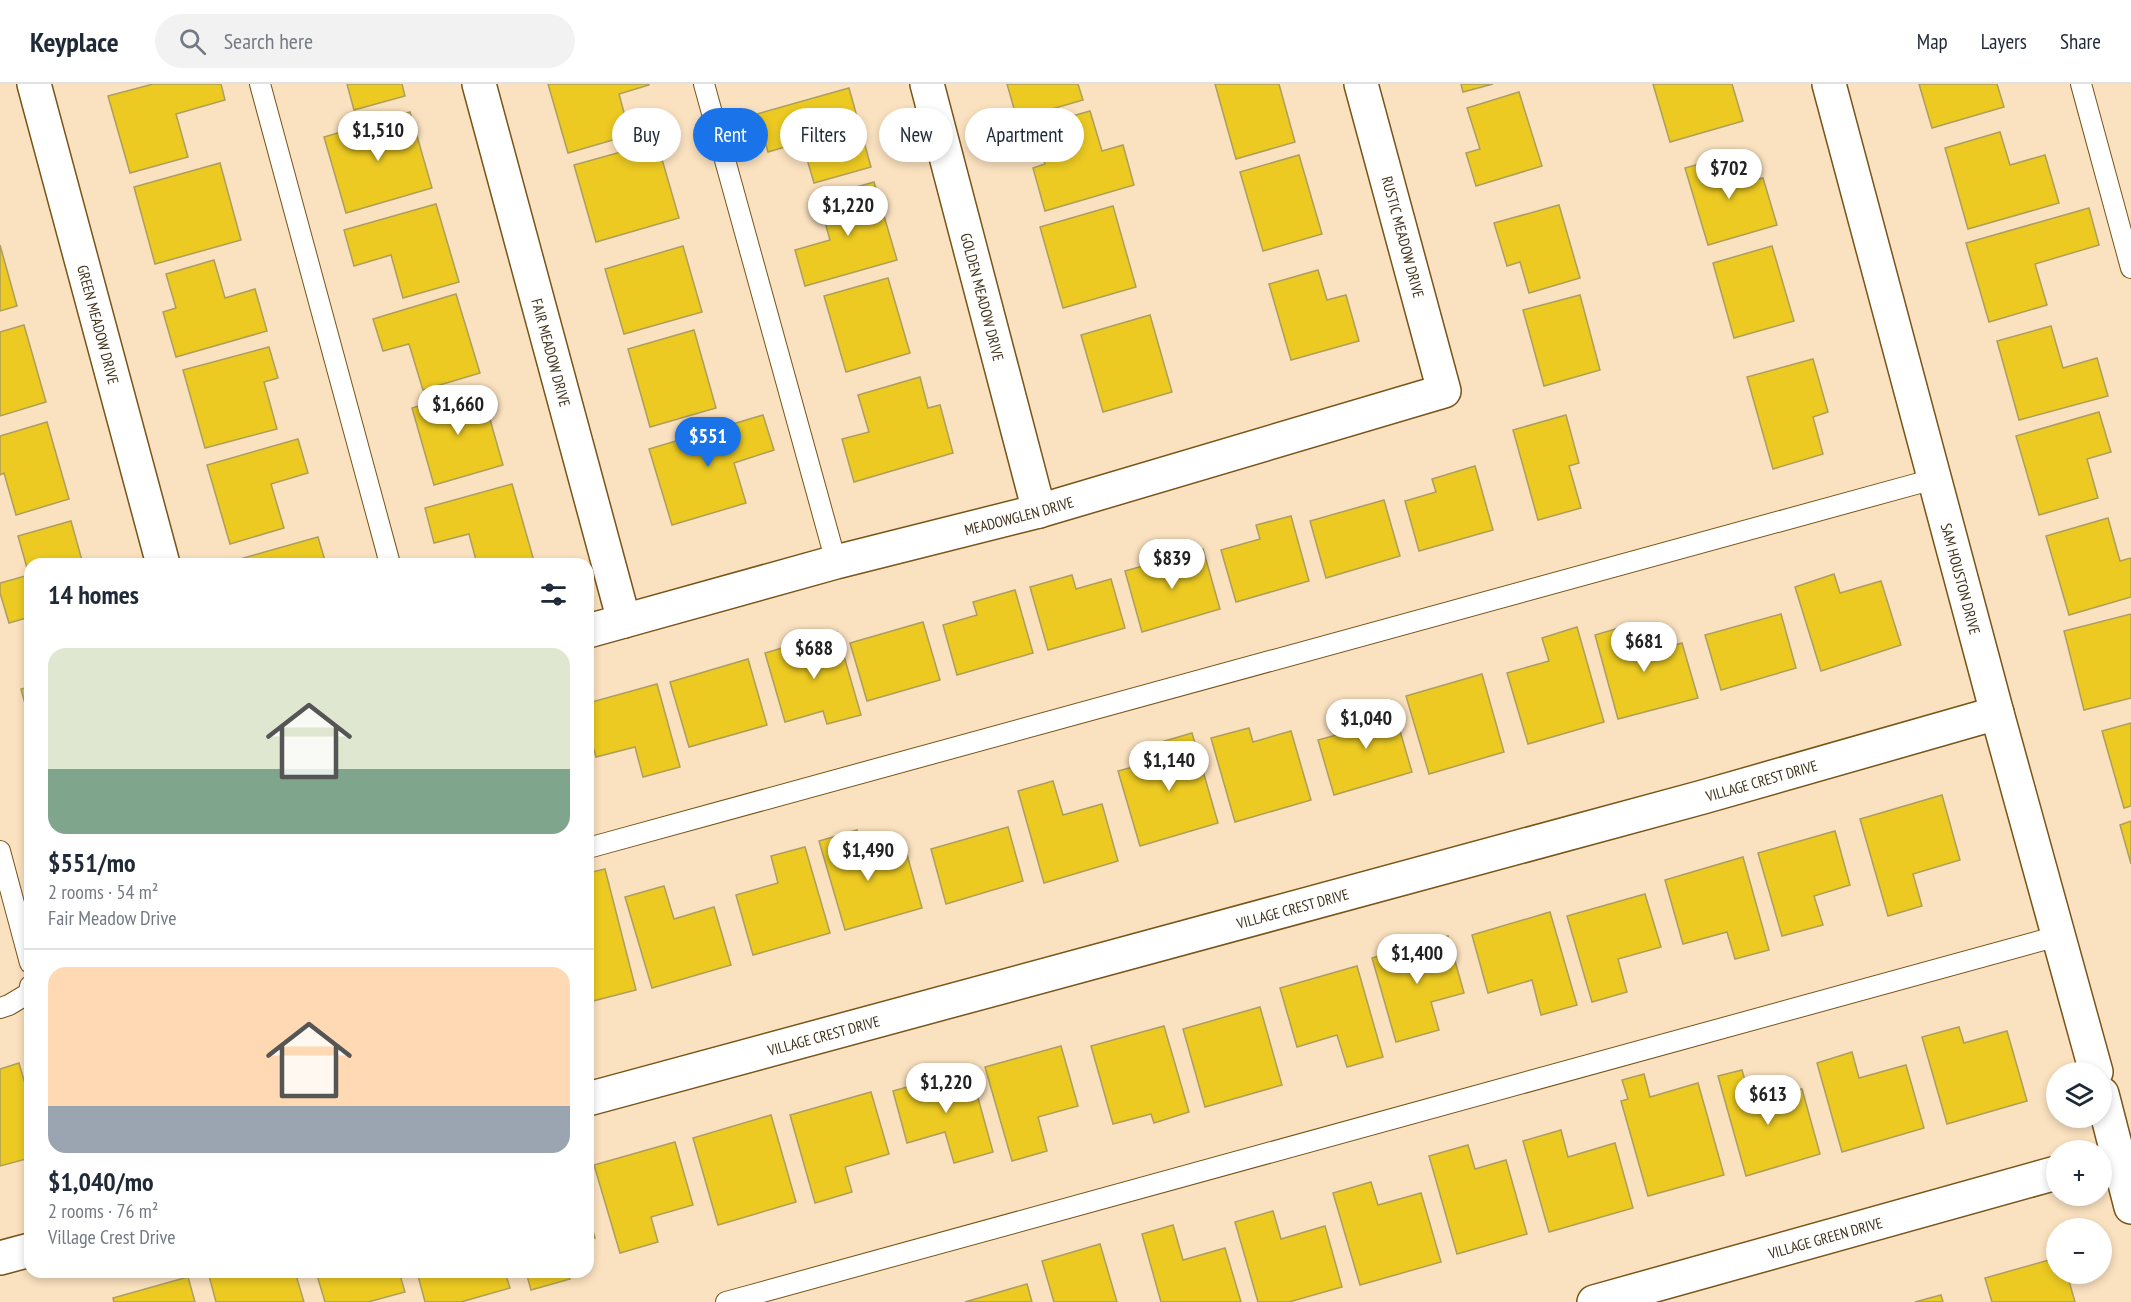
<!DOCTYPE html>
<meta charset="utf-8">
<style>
:root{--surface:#fff;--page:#f2f2f3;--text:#1f2937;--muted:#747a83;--line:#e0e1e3;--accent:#1a73e8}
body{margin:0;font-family:"PT Sans Narrow",sans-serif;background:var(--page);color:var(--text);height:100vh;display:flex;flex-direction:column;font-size:22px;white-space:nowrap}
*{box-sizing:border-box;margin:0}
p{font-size:20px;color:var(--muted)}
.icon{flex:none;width:33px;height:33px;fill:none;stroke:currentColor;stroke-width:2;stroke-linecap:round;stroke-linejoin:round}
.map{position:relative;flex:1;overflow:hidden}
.sheet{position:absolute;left:24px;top:474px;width:570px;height:720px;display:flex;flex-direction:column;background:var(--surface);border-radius:18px;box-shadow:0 3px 9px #0003}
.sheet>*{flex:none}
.banner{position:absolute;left:612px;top:24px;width:570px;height:54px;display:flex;gap:12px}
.buttons{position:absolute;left:2046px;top:978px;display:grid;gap:12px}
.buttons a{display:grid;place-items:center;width:66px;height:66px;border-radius:50%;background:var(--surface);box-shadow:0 3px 9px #0003;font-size:30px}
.price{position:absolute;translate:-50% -51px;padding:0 14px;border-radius:21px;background:#fff;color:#222;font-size:20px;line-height:39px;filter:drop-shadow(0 2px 3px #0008)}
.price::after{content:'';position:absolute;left:50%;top:36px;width:18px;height:14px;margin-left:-9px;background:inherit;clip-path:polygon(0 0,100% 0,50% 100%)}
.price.current{background:var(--accent);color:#fff}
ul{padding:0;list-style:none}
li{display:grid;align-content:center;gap:12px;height:318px;padding:0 24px}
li+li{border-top:2px solid var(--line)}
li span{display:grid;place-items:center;height:186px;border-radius:18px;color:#555}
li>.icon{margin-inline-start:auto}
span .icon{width:108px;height:108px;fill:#fffc;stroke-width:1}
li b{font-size:26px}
h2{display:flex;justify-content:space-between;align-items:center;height:72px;padding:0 24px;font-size:26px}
.tag{padding:0 21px;border-radius:27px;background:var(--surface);box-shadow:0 3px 9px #0003;font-size:21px;line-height:54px}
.tag.current{background:var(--accent);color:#fff}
header{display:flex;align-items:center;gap:36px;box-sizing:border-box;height:84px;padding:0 30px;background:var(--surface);border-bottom:2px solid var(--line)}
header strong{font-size:28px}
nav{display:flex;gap:33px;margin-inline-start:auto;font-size:21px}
.search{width:420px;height:54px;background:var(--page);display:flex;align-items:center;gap:15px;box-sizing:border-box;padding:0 21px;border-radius:33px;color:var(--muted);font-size:22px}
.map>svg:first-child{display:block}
.building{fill:#ecca22;stroke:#ad9e5c;stroke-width:1.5}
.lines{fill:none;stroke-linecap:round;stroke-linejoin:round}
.lane-casing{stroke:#785418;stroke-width:22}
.street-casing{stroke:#785418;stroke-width:36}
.secondary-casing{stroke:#785418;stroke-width:36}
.lane{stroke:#fff;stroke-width:20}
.street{stroke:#fff;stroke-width:33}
.secondary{stroke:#fff;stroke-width:33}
.labels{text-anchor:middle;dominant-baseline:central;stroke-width:4.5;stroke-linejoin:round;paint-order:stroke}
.street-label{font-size:15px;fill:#413119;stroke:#fff}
</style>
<header>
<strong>Keyplace</strong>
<div class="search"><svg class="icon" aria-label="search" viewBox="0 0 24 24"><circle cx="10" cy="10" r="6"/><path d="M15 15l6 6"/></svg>Search here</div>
<nav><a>Map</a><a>Layers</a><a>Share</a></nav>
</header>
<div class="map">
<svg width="2131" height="1218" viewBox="0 0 2131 1218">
<rect width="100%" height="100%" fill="#fae1bf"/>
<!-- building -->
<g class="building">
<path d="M153,0H221L225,16L176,30L188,73L130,89L108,12Z"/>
<path d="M347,0H402L405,12L354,26Z"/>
<path d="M548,0H649V1L619,10L630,51L568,69Z"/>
<path d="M1007,0H1078L1083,16L1017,35Z"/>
<path d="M1215,0H1279L1295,58L1236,75Z"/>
<path d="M1461,0H1493L1463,8Z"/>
<path d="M1653,0H1732L1743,37L1670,58Z"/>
<path d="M1919,0H1997L2004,23L1932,44Z"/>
<path d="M849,4L871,83L814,99L802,58L768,68L757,30Z"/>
<path d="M1519,8L1542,82L1476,102L1466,69L1480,65L1467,24Z"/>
<path d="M1090,27L1102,67L1123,61L1134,101L1045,127L1033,84L1045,80L1034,43Z"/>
<path d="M410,28L432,104L346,129L324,53Z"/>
<path d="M2000,48L2010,81L2045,71L2059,119L1968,145L1945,64Z"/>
<path d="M657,58L679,134L596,158L574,81Z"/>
<path d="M1739,69L1747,98L1763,94L1777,141L1708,161L1685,84Z"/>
<path d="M1299,71L1322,150L1263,167L1240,88Z"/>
<path d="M220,79L241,156L155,180L134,103Z"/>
<path d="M874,98L897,176L805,202L795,166L830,156L818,114Z"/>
<path d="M436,120L459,198L403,214L391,171L354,182L344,146Z"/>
<path d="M1559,121L1580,194L1529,209L1520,178L1507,182L1494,139Z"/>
<path d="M1113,122L1136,203L1063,224L1040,143Z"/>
<path d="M2089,124L2099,161L2035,180L2047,221L1989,238L1966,159Z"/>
<path d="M0,161L17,222L0,227Z"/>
<path d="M683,162L702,228L624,250L605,185Z"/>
<path d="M1772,162L1794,237L1734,254L1713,179Z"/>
<path d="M214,176L225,214L255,205L267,247L176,273L163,228L176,224L166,190Z"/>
<path d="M1318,186L1327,216L1346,211L1359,257L1291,276L1269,200Z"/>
<path d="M888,194L910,269L846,288L824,212Z"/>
<path d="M456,210L480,289L423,306L409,260L383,267L373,235Z"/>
<path d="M1580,211L1600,286L1544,302L1523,226Z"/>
<path d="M1150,231L1172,308L1103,328L1081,251Z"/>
<path d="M24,241L46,318L0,332V248Z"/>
<path d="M2051,242L2063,284L2097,274L2108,312L2019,336L1997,257Z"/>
<path d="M694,246L716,324L650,343L628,265Z"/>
<path d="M269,263L278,294L264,298L277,345L205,364L183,286Z"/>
<path d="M1813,275L1828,328L1813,333L1823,370L1773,385L1747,293Z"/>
<path d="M920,293L928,324L940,321L953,369L854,398L842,355L869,348L858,311Z"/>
<path d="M481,304L503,381L434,401L412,324Z"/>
<path d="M2099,328L2111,368L2087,375L2098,414L2039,431L2016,352Z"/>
<path d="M763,331L774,366L734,379L746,419L672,441L649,365Z"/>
<path d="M1566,331L1579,379L1569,382L1581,424L1538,436L1513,346Z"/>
<path d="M47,338L69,415L16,431L4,389L0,391V352Z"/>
<path d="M298,355L308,389L271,400L284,444L230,460L207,381Z"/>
<path d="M1475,382L1493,446L1419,467L1405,417L1436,408L1432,395Z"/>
<path d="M512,400L534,477L525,480H477L469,450L434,459L425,424Z"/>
<path d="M1384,416L1400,472L1326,494L1310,437Z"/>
<path d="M1291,432L1309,497L1236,518L1221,466L1260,455L1256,441Z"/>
<path d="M2108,434L2120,477L2131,474V513L2069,531L2046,452Z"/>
<path d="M71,437L83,480H30V533L9,539L0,509V499L29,491L18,452Z"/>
<path d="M318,453L326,480H234L233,477Z"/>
<path d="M1203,465L1220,525L1142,548L1125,487Z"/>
<path d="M1834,490L1840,509L1881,497L1901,561L1821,587L1795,503Z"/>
<path d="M1072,491L1076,505L1111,495L1125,544L1048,566L1030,503Z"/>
<path d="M1015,506L1033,569L957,591L943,541L977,531L973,518Z"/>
<path d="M1781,530L1796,584L1721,606L1705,551Z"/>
<path d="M2131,530V614L2084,626L2064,547Z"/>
<path d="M923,538L940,596L867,617L850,559Z"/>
<path d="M1636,539L1645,570L1682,559L1698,614L1618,635L1595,551Z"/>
<path d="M1577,543L1604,638L1528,660L1507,589L1549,577L1542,554Z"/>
<path d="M837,548L861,631L827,640L823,627L785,638L765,569Z"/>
<path d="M748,575L767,641L689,663L670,598Z"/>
<path d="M1482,590L1504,668L1429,690L1406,612Z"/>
<path d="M657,600L680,683L643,693L635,663L596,673L588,644V619Z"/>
<path d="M30,603V638L21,605Z"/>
<path d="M1391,616L1412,688L1334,711L1318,656L1351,647L1346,629Z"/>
<path d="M2131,639V722L2124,724L2102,647Z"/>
<path d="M1249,644L1253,658L1291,647L1311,716L1235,738L1211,654Z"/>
<path d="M1192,649L1218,739L1140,762L1118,687L1155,677L1151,661Z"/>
<path d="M1053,697L1063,731L1102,720L1118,777L1044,799L1018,707Z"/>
<path d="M1942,711L1960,776L1913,790L1922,822L1888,832L1860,735Z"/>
<path d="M2131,737V780L2120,741Z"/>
<path d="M1008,743L1023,797L946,820L931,765Z"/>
<path d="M857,746L867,779L906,767L922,824L845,846L819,757Z"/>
<path d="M1835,747L1850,801L1814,812L1823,841L1782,852L1758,769Z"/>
<path d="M805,763L830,849L753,871L736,811L778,799L771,772Z"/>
<path d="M1743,773L1769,866L1735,875L1727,848L1683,860L1665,796Z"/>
<path d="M605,785L636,906L593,917L588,904V789Z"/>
<path d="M664,802L674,835L714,823L731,881L652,904L625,813Z"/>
<path d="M1645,810L1661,863L1618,875L1627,908L1592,918L1567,832Z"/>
<path d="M1550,828L1577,921L1541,931L1532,896L1488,909L1472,851Z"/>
<path d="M1448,852L1464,909L1431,918L1439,946L1396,958L1372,874Z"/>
<path d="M1357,882L1383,973L1347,983L1337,951L1297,963L1280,904Z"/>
<path d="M1260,923L1282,1001L1205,1023L1183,945Z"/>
<path d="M1164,942L1189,1028L1154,1039L1151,1030L1113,1040L1091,962Z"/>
<path d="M1959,943L1964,959L2007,947L2027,1017L1947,1040L1922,953Z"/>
<path d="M1061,962L1078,1022L1038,1033L1047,1067L1012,1077L985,983Z"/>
<path d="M1852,968L1859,994L1906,981L1924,1044L1842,1068L1817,979Z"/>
<path d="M19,979L30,1017V1074L0,1082V985Z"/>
<path d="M970,985L993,1068L954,1079L945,1048L907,1059L893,1007Z"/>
<path d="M1742,986L1751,1018L1802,1005L1820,1070L1746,1092L1718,992Z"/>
<path d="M1644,990L1650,1013L1698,999L1724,1091L1648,1112L1621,1017L1628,1015L1622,996Z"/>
<path d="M871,1008L889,1070L845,1083L852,1108L815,1119L790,1031Z"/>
<path d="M771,1031L796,1118L718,1141L693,1054Z"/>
<path d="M1561,1046L1568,1073L1615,1059L1633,1124L1549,1148L1523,1057Z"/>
<path d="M675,1058L693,1121L651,1133L658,1158L620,1169L594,1081Z"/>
<path d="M1468,1061L1475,1085L1506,1076L1527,1150L1457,1170L1429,1072Z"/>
<path d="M1371,1098L1378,1121L1421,1109L1441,1178L1360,1201L1333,1109Z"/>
<path d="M1273,1127L1281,1155L1325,1142L1342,1203L1289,1218H1258L1235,1138Z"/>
<path d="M588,1129L595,1154L588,1156Z"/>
<path d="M1173,1141L1183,1176L1225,1164L1241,1218H1161L1142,1150Z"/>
<path d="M1100,1160L1117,1218H1054L1042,1177Z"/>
<path d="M2056,1174V1190H2067L2075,1218H1992L1985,1194Z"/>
<path d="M208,1188H295L304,1218H216Z"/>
<path d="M316,1188H399L405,1208L368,1218H325Z"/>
<path d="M417,1188H505L510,1204L461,1218H425Z"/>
<path d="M526,1188H568L570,1195L531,1206Z"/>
<path d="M188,1193L195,1218H114L113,1214Z"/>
<path d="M1027,1200L1032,1218H965Z"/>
<path d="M1941,1211L1943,1218H1915Z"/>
</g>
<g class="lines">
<!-- lane casing -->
<g class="lane-casing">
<g id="lane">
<path d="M260,0L390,480"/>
<path d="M704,0L836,478"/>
<path d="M2081,0L2131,184"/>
<path d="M588,764L1934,395"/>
<path d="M0,767L30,879"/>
<path d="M0,924L9,921L29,909L30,902"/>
<path d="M726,1218L2058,852"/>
</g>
</g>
<!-- street casing -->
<g class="street-casing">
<g id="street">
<path id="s1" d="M34,0L163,480"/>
<path id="s2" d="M479,0L624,537"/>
<path id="s3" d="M927,0L1039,427"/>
<path id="s4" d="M588,547L836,478L1039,427L1444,307L1361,0"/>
<path id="s5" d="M588,1015L1703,713L1997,629"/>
<path d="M0,1174L30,1166"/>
<path id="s6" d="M1594,1218L2056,1089"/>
</g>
</g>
<!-- secondary casing -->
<g class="secondary-casing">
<g id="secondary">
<path id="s7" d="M1829,0L1997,629L2096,988"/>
<path d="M2102,1010L2131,1123"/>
</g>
</g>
<!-- lane -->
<use href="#lane" class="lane"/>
<!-- street -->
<use href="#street" class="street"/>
<!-- secondary -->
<use href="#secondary" class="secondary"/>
</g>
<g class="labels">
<!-- street labels -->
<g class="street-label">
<text transform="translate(1403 153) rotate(75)">RUSTIC MEADOW DRIVE</text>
<text stroke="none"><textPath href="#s3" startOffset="220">GOLDEN MEADOW DRIVE</textPath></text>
<text stroke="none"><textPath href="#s1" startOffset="249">GREEN MEADOW DRIVE</textPath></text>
<text stroke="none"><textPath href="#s2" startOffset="278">FAIR MEADOW DRIVE</textPath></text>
<text stroke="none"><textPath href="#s4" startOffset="446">MEADOWGLEN DRIVE</textPath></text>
<text stroke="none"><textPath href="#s7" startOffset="512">SAM HOUSTON DRIVE</textPath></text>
<text stroke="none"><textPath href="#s5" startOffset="1216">VILLAGE CREST DRIVE</textPath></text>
<text stroke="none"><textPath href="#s5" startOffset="730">VILLAGE CREST DRIVE</textPath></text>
<text stroke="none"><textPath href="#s5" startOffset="244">VILLAGE CREST DRIVE</textPath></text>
<text stroke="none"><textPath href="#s6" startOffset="240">VILLAGE GREEN DRIVE</textPath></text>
</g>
</g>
</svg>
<div class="buttons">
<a><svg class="icon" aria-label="layers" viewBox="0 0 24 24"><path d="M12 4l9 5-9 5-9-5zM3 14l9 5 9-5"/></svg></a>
<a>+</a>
<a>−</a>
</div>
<b class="price" style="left:378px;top:78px">$1,510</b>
<b class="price" style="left:1729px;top:116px">$702</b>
<b class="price" style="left:848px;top:153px">$1,220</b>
<b class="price" style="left:458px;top:352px">$1,660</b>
<b class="price current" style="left:708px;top:384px">$551</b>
<b class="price" style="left:1172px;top:506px">$839</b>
<b class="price" style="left:1644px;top:589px">$681</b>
<b class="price" style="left:814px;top:596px">$688</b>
<b class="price" style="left:1366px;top:666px">$1,040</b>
<b class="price" style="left:1169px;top:708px">$1,140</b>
<b class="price" style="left:868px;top:798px">$1,490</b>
<b class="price" style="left:1417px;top:901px">$1,400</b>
<b class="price" style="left:946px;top:1030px">$1,220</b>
<b class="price" style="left:1768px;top:1042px">$613</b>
<div class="banner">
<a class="tag">Buy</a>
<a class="tag current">Rent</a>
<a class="tag">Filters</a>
<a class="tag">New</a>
<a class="tag">Apartment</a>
</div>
<section class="sheet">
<h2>14 homes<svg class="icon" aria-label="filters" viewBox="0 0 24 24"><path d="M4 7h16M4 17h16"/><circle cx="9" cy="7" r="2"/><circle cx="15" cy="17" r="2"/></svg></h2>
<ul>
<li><span style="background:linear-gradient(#dfe7d0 65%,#7fa58c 0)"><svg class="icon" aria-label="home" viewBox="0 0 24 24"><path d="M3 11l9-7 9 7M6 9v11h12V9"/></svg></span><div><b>$551/mo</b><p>2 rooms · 54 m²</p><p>Fair Meadow Drive</p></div></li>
<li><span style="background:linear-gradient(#ffd9b3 75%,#9aa5b1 0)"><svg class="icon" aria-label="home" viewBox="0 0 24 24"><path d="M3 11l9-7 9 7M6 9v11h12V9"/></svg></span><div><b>$1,040/mo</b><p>2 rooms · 76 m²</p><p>Village Crest Drive</p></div></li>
</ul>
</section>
</div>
